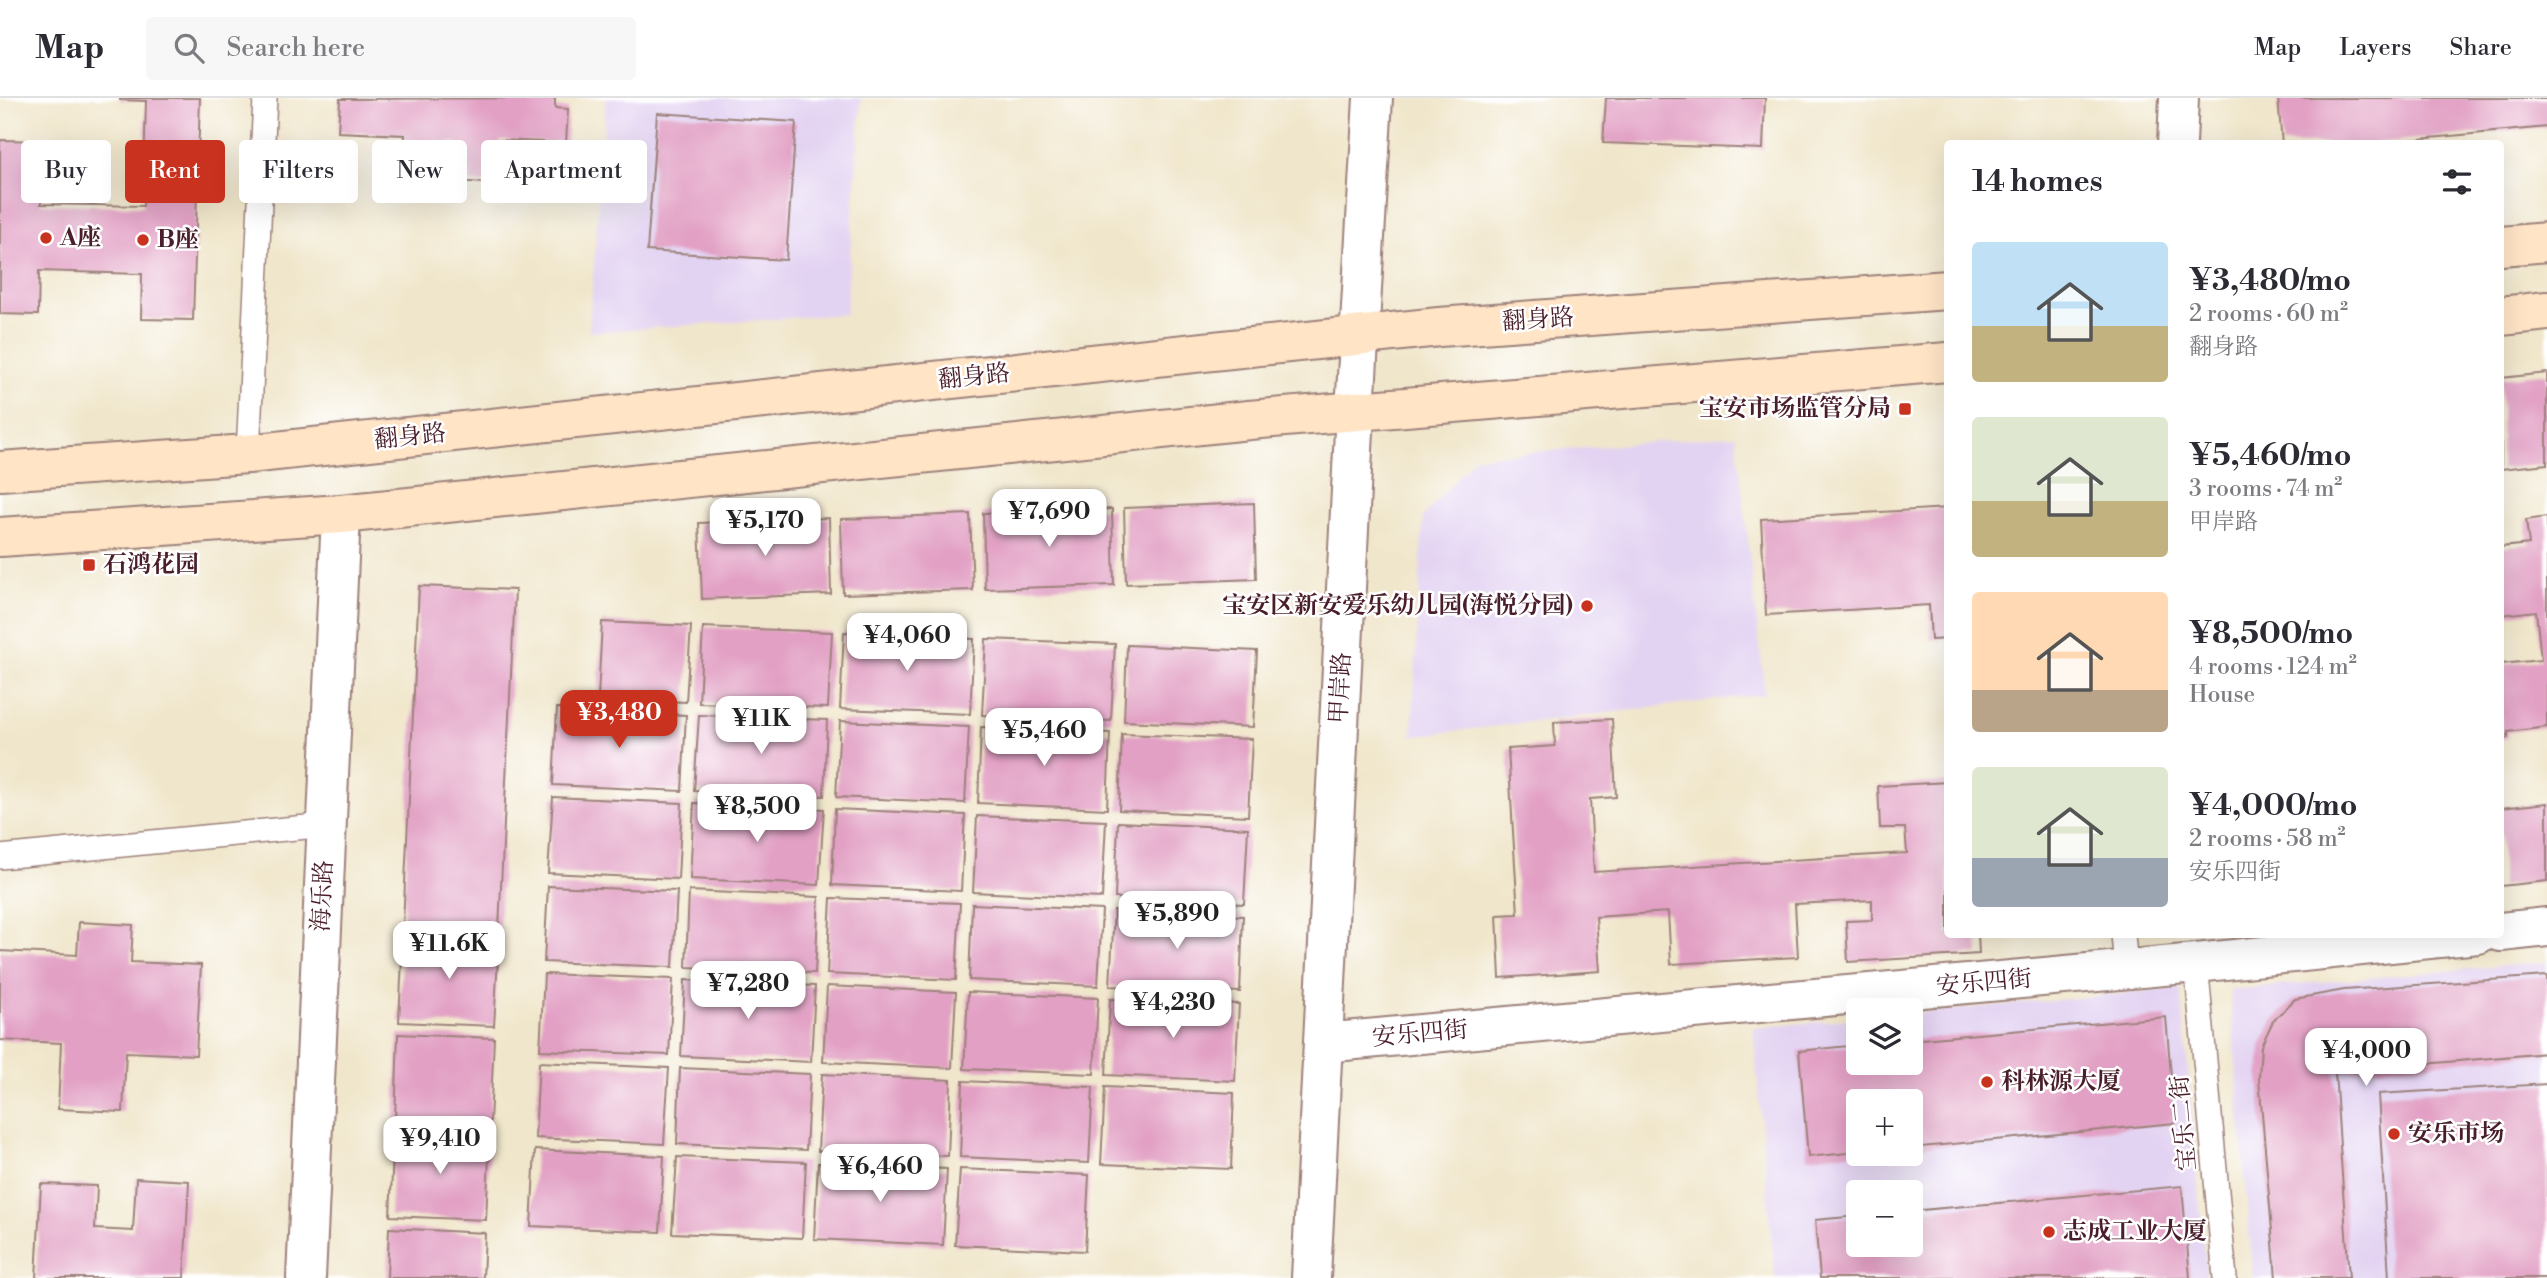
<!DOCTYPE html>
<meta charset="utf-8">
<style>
:root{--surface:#fff;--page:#f7f7f7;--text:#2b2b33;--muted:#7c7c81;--line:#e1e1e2;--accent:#c8321e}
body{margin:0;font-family:"Libre Bodoni","Noto Serif SC",serif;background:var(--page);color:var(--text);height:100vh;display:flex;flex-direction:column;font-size:26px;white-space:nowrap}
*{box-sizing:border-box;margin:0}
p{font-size:23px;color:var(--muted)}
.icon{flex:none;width:38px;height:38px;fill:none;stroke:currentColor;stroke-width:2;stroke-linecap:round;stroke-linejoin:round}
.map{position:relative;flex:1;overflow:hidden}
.details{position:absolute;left:1944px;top:42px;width:560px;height:798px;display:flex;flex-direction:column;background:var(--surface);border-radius:7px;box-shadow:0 7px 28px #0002}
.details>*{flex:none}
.banner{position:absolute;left:21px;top:42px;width:665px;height:63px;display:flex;gap:14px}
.buttons{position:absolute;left:1846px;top:900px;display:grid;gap:14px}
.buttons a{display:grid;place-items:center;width:77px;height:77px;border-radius:7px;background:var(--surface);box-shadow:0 7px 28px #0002;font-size:35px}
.price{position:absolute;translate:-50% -60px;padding:0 16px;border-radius:14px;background:#fff;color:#222;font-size:23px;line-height:46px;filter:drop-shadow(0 2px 4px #0008)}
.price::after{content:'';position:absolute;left:50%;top:42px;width:21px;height:16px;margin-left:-10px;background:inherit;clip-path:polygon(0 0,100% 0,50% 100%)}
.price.active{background:var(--accent);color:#fff}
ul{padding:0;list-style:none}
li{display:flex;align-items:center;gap:21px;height:175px;padding:0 28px}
li span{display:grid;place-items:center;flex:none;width:196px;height:140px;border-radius:7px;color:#555}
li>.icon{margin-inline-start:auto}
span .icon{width:84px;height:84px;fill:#fffc;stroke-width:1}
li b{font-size:30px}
h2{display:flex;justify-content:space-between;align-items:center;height:84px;padding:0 28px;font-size:30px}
.pill{padding:0 24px;border-radius:7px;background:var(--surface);box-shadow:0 7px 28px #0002;font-size:24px;line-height:63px}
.pill.active{background:var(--accent);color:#fff}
header{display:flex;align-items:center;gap:42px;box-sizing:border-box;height:98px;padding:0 35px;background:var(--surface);border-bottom:2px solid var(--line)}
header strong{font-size:33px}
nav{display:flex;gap:38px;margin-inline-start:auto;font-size:24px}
.search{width:490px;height:63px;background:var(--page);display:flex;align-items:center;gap:18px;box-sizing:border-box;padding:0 24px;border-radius:7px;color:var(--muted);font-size:26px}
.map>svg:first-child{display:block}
.built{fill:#e3d3f2;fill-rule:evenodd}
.building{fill:#e2a0c4}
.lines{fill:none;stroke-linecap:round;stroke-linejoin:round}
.service-casing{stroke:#9d827b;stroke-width:26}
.minor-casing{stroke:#9d827b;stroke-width:42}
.tertiary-casing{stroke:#9d827b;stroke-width:42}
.secondary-casing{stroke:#9d827b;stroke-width:42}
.service{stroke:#fff;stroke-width:23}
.minor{stroke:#fff;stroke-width:38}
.tertiary{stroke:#fff;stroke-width:38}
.secondary{stroke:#ffe4c6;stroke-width:38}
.poi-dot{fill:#c8321e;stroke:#fff;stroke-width:2.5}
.labels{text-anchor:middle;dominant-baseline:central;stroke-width:5;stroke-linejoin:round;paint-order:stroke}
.poi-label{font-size:24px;font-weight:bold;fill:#4a1f2b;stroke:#fff;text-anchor:start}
.street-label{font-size:24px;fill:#4a1f2b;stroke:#fff}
</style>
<header>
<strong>Map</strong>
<div class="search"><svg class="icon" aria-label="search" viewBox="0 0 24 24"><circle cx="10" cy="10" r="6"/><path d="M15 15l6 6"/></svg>Search here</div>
<nav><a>Map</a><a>Layers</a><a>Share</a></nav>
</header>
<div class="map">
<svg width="2547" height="1180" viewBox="0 0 2547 1180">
<rect width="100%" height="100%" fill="#fff"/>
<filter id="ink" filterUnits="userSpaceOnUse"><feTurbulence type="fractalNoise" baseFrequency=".0143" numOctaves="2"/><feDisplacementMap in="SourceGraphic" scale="14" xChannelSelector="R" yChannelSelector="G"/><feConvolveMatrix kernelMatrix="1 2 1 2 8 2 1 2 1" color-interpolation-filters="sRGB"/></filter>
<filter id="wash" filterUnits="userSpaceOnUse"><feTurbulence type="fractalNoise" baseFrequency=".00686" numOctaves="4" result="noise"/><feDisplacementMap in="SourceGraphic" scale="28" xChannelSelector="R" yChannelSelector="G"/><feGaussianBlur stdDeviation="1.57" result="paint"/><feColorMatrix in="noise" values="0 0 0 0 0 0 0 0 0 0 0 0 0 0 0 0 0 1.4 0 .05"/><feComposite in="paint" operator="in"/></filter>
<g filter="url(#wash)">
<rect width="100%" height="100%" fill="#f0e6cb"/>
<!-- built -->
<g class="built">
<path d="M606,0H861L846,216L589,234Z"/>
<path d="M1736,337L1765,596L1412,638L1423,419L1475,359Z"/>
<path d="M2547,864V1180H2253L2230,892Z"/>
<path d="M2181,890L2206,1180H1775L1753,930L1858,920V964H1911V916ZM1858,1003H1911V1055H1858ZM1858,1094H1911V1146H1858Z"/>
</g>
<g id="blocks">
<!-- building -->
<g class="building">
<path d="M120,0H200L193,222L141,221L142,176L39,173L38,217L0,216V42L43,43L41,106L143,108L146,3L120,2Z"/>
<path d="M555,0V10L568,11L566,45L500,42L498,86L455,83L457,45H447L445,83L402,81L405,37L338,34L340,1Z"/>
<path d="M1606,0H1765L1763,51L1603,45Z"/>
<path d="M2278,0H2547V29L2365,46H2282Z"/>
<path d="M657,15L796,24L786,162L647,153Z"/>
<path d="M2547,275V366L2501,371V280Z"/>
<path d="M1254,405L1256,481L1126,486L1124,410Z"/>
<path d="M1948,410V541L1931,542L1929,507L1766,517L1761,421Z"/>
<path d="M1112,411L1114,487L985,491L983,415Z"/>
<path d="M970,416L973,492L843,496L841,421Z"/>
<path d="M2547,419V629L2508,634V640L2501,641V566L2541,562L2536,513L2501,517V449L2529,446L2526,422Z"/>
<path d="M829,420L831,496L702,501L699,425Z"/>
<path d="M419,488L515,492L499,831L403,827Z"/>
<path d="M602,524L691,528L686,604L598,600Z"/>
<path d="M703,529L832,534L828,610L699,605Z"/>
<path d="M844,534L974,541L970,616L840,611Z"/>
<path d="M986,541L1115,546L1111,623L982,617Z"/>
<path d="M1127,547L1257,553L1253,629L1124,623Z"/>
<path d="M557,610L686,617L682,693L553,687Z"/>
<path d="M699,617L827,622L824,698L694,693Z"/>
<path d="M1612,621L1616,699L1590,701L1594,774L1907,755L1905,730H1880L1878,688L1948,684V836H1978L1979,856L1848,864L1846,823L1872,822V802L1795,806L1798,859L1671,866L1668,814L1596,819L1600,873L1500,880L1497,817L1518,816L1508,651L1555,648L1554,624Z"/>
<path d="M840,623L969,629L965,705L836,699Z"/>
<path d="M981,629L1110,635L1107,711L978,705Z"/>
<path d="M1122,636L1252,641L1248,718L1119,712Z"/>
<path d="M553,699L682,705L678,781L548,775Z"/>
<path d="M694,705L824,711L819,787L690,781Z"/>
<path d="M2547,705V783L2501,788V710Z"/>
<path d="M835,711L965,717L961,793L832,787Z"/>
<path d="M977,718L1106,723L1102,800L973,794Z"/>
<path d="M1118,724L1248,730L1244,806L1115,800Z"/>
<path d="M548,788L677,793L673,869L544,864Z"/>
<path d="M689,793L819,799L815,875L686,869Z"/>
<path d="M831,800L960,805L956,882L827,876Z"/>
<path d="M972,806L1102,812L1098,888L969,882Z"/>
<path d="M1114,812L1243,818L1240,894L1110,888Z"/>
<path d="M79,824L133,827L131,864L201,867L196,957L126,954L123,1014L58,1011L61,945L0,942V853L77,857Z"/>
<path d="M403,839L499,843L494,928L399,924Z"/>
<path d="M544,876L673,881L669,957L540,952Z"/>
<path d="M2547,878V955L2335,974L2349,1180H2276L2259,980L2261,948L2273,923L2295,901L2344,892Z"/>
<path d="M685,882L815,888L811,964L681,958Z"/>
<path d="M827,888L956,894L952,970L823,964Z"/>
<path d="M968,894L1098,900L1094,976L964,971Z"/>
<path d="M1110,901L1239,906L1235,983L1106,977Z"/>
<path d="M2166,919L2175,1025L1911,1050V1003H1858V1054L1808,1059L1799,953L1858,947V964H1911V942Z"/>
<path d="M398,936L494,940L490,1025L395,1022Z"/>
<path d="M539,964L669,970L664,1046L535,1040Z"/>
<path d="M680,970L810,976L806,1052L677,1046Z"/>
<path d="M822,976L951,982L948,1058L818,1053Z"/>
<path d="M963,983L1093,989L1089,1065L960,1059Z"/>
<path d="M2547,986V1180H2389L2378,996Z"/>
<path d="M1105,989L1234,995L1231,1071L1101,1066Z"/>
<path d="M394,1033L490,1037L486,1122L390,1118Z"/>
<path d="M535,1052L664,1058L660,1134L531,1128Z"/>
<path d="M677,1059L806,1064L802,1140L672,1135Z"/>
<path d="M818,1065L947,1071L943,1147L814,1141Z"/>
<path d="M960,1071L1089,1077L1085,1153L955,1147Z"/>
<path d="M136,1080L189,1083L184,1180H36L41,1086L97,1088L95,1131L133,1133Z"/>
<path d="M2182,1088L2190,1180H1820L1815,1122L1858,1118V1146H1911V1113Z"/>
<path d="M389,1130L485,1135L483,1180H387Z"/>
</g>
</g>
</g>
<g filter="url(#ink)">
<use href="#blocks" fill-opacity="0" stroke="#9d827b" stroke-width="2"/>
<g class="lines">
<!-- service casing -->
<g class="service-casing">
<g id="service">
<path d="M248,356L265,0"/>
<path d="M0,759L327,727"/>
<path d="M2123,836L2126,871"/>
<path d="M2196,865L2225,1180"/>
</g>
</g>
<!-- minor casing -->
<g class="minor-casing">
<g id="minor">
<path d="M2177,46L2179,0"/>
<path d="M2501,834L2547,829"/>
<path d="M1323,945L2196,865L2478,836"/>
<path d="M306,1180L341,416"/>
</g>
</g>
<!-- tertiary casing -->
<g class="tertiary-casing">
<path id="tertiary" d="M1311,1180L1355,313L1373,0"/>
</g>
<!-- secondary casing -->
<g class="secondary-casing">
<g id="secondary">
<path d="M2501,148L2547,144"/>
<path d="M2501,218L2547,213"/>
<path d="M0,373L248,356L1439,229L1948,192"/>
<path d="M0,439L341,416L1249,322L1948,264"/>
</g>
</g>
<!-- service -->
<use href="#service" class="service"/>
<!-- minor -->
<use href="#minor" class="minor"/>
<!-- tertiary -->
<use href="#tertiary" class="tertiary"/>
<!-- secondary -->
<use href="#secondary" class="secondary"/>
</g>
</g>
<!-- markers -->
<g class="poi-dot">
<circle cx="46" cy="140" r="7"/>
<circle cx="143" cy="142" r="7"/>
<rect x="1898" y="304" width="14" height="14" rx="3.5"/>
<rect x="82" y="460" width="14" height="14" rx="3.5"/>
<circle cx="1587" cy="508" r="7"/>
<circle cx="1987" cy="984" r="7"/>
<circle cx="2394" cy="1036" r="7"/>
<circle cx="2049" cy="1134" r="7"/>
</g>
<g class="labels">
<!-- poi labels -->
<g class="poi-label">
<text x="60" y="140">A座</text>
<text x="157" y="142">B座</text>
<text x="1891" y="311" text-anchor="end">宝安市场监管分局</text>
<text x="103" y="467">石鸿花园</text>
<text x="1573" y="508" text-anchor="end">宝安区新安爱乐幼儿园(海悦分园)</text>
<text x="2001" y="984">科林源大厦</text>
<text x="2408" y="1036">安乐市场</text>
<text x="2063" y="1134">志成工业大厦</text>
</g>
<!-- street labels -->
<g class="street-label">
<text transform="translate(1538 222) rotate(-4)">翻身路</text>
<text transform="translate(974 279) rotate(-6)">翻身路</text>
<text transform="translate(410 339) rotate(-6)">翻身路</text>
<text transform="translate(1341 590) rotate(-87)">甲岸路</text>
<text transform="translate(323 798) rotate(-87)">海乐路</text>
<text transform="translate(1984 885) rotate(-5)">安乐四街</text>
<text transform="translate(1420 936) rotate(-5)">安乐四街</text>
<text transform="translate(2184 1025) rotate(-95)">宝乐二街</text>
</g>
</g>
</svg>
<div class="buttons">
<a><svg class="icon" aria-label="layers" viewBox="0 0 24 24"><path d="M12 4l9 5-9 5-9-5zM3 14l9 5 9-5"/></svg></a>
<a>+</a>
<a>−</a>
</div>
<b class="price" style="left:1049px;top:451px">¥7,690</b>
<b class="price" style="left:765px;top:460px">¥5,170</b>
<b class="price" style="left:907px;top:575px">¥4,060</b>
<b class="price active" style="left:619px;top:652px">¥3,480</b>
<b class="price" style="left:761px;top:658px">¥11K</b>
<b class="price" style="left:1044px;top:670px">¥5,460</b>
<b class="price" style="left:757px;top:746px">¥8,500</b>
<b class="price" style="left:1177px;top:853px">¥5,890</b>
<b class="price" style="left:449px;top:883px">¥11.6K</b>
<b class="price" style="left:748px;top:923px">¥7,280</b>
<b class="price" style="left:1173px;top:942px">¥4,230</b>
<b class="price" style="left:2366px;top:990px">¥4,000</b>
<b class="price" style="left:440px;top:1078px">¥9,410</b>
<b class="price" style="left:880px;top:1106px">¥6,460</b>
<div class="banner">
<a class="pill">Buy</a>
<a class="pill active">Rent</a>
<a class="pill">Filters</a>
<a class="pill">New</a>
<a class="pill">Apartment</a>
</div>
<section class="details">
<h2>14 homes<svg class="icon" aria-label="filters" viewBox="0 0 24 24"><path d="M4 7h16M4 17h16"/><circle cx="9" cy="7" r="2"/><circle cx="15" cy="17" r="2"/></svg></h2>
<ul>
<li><span style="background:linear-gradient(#bfe0f5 60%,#c2b280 0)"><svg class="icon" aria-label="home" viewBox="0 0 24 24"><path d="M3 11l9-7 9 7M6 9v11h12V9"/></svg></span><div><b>¥3,480/mo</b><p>2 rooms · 60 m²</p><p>翻身路</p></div></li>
<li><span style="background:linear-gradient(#dfe7d0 60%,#c2b280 0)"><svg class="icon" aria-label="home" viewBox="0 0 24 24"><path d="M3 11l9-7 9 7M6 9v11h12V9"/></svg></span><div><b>¥5,460/mo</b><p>3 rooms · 74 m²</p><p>甲岸路</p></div></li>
<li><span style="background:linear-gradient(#ffd9b3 70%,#b9a48a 0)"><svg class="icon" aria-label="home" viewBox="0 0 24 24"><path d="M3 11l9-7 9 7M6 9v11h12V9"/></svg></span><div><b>¥8,500/mo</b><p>4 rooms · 124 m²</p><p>House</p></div></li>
<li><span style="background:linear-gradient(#dfe7d0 65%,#9aa5b1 0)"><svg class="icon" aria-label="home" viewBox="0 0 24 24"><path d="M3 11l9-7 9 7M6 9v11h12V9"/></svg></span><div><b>¥4,000/mo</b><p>2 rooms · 58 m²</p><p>安乐四街</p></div></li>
</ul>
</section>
</div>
